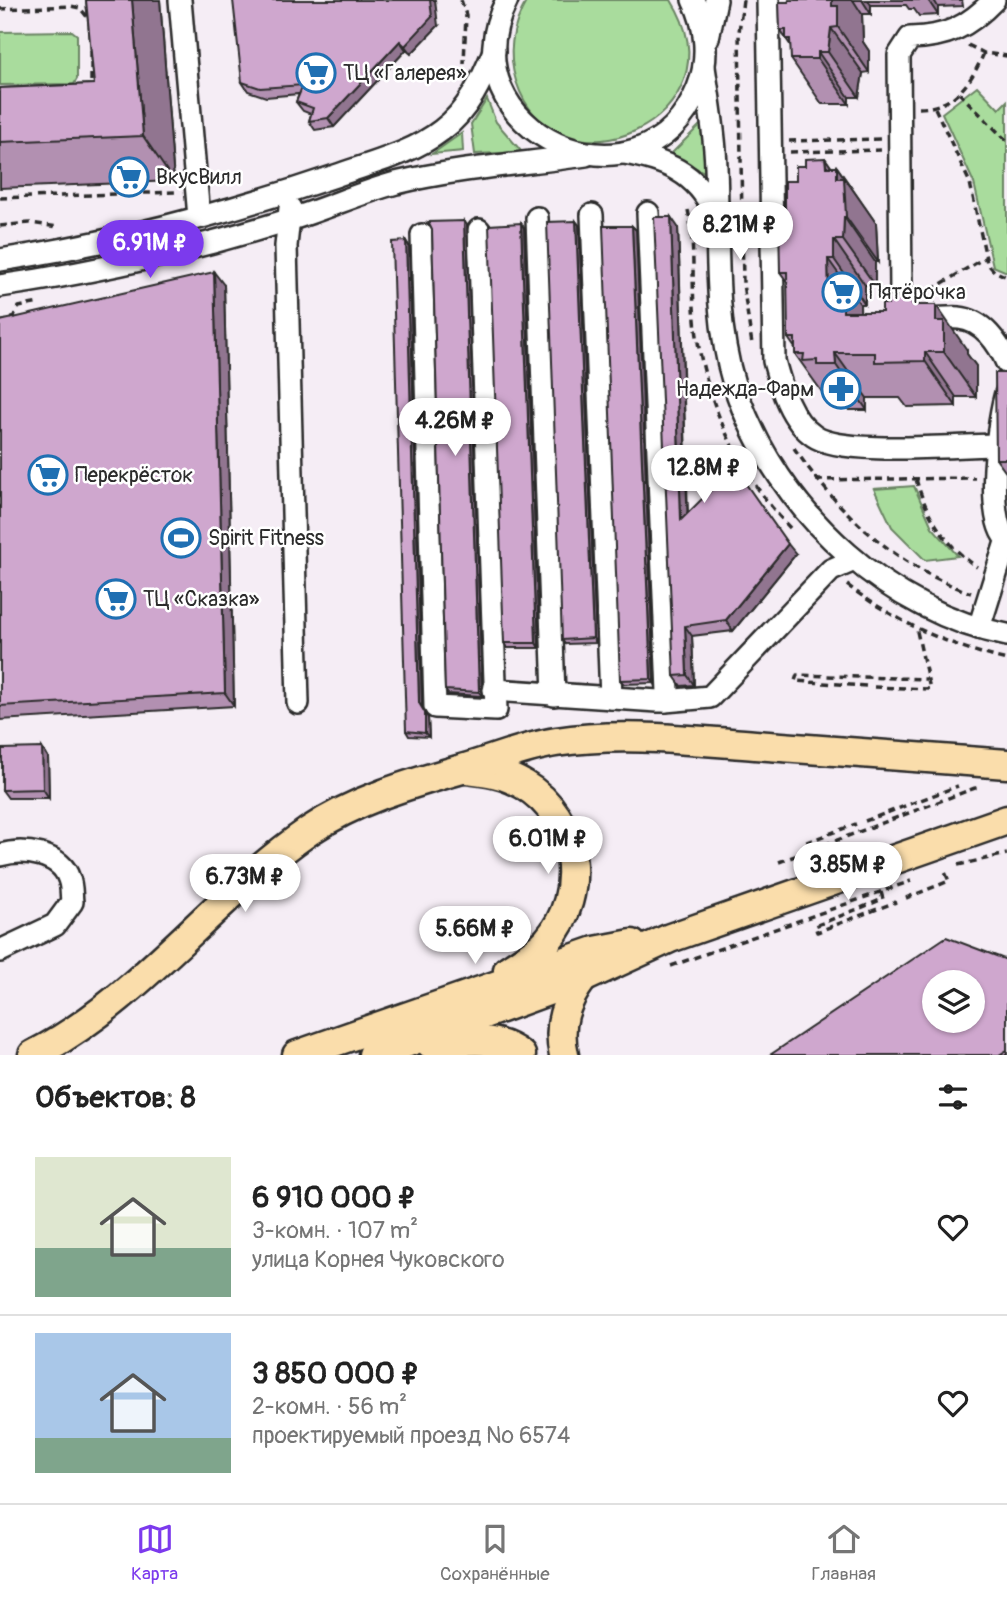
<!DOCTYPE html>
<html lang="ru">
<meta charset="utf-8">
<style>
:root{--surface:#fff;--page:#f6f6f6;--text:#222;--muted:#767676;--line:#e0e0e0;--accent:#7c3aed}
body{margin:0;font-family:Pangolin,sans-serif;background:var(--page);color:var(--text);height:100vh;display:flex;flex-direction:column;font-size:26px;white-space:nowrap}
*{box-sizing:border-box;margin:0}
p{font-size:23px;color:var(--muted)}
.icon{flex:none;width:38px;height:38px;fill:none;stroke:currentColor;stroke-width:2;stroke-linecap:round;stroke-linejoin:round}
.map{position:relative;height:1055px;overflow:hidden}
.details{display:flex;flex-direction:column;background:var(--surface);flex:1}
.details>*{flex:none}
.buttons{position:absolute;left:922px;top:970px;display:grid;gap:14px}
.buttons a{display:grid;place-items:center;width:63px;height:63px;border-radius:50%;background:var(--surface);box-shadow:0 2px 5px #0004;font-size:35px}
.price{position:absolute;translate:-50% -60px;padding:0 16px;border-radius:24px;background:#fff;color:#222;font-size:23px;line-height:46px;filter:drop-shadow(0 2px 4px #0008)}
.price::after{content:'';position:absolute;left:50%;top:42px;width:21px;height:16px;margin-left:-10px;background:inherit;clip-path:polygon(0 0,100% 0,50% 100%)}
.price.on{background:var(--accent);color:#fff}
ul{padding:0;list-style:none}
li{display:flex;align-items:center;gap:21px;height:175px;padding:0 35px}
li+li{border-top:2px solid var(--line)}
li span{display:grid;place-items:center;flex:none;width:196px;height:140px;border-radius:0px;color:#555}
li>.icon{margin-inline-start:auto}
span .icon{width:84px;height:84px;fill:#fffc;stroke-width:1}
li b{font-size:30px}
h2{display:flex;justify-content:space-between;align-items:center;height:84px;padding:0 35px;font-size:30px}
.tab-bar{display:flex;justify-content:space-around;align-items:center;height:98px;border-top:2px solid var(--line);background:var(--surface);font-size:19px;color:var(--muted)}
.tab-bar a{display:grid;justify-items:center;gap:4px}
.tab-bar .on{color:var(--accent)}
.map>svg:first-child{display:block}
.green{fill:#a9dc9d;stroke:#6a8464;stroke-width:2}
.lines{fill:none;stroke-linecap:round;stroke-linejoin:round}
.minor-casing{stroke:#2b2b2b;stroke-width:26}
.major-casing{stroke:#2b2b2b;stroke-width:33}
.path{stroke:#2b2b2b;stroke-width:3.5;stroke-dasharray:7 5;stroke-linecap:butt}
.minor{stroke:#fff;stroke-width:21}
.major{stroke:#faddab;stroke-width:28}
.wall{fill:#b290b1;stroke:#2b2b2b;stroke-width:2}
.shaded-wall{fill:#917590;stroke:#2b2b2b;stroke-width:2}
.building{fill:#cfa7ce;stroke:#2b2b2b;stroke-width:2;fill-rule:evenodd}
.labels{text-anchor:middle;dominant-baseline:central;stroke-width:5;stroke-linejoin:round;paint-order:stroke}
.poi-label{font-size:21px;fill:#2b2b2b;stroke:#fff;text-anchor:start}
</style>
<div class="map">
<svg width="1007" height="1055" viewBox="0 0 1007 1055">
<rect width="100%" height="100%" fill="#f5edf5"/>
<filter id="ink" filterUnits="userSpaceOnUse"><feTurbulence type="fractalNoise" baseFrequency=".0143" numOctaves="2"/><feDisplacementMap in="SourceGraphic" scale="14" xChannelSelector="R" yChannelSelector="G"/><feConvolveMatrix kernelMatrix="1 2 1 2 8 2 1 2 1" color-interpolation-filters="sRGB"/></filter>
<g filter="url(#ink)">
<!-- green -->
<g class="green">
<path d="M527,0H671C746,119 555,202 516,81C507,52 512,26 527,0Z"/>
<path d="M72,31L77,35V79L74,84L0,85V32Z"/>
<path d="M977,86L999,109L1007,101V272L993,266L974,183L942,113Z"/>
<path d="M487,99L496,122L522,152L475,154L471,124Z"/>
<path d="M703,122L706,173L670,155Z"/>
<path d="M462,133L463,151L432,154Z"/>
<path d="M914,486L932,527L958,556L925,560L892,527L874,489Z"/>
</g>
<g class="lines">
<!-- minor casing -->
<g class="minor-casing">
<g id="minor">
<path d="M180,0L199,217"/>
<path d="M507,0C440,131 644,223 698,88C709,60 707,27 693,0"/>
<path d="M768,0L774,361C781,387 790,420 814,436C842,456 957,445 996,445"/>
<path d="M994,0C968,27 947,37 910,38L899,55L901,295L904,307L914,317C929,321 944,317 959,318C983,320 999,344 1007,363"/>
<path d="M708,38L716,0"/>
<path d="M704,67C709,100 715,133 716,167C719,238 713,315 734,384C755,449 796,509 848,554C892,593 949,624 1007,635"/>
<path d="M624,153C664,160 697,172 714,212"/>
<path d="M290,208L286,246L298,703"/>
<path d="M592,215L611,698"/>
<path d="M537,218L554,695"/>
<path d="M422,235L435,707L496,710L479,230"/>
<path d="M0,260C114,243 226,213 335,176C371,163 411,154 442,130C468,111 482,80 494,51"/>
<path d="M0,286C97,272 192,250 285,221C323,210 359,193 396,183C459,168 522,164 586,155"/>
<path d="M979,628L1007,539C984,522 998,416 1007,390"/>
<path d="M494,690L658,701H665L668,692L648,213"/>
<path d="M665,701L710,697L831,570L854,560"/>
<path d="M0,855C23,848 61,853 69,879C72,886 71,895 72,902L55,925L0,951"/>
</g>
</g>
<!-- major casing -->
<g class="major-casing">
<g id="major">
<path d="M467,769C487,771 506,774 524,785C578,817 588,894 547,941C536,953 521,961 508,970"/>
<path d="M431,1044C463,1041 494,1034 521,1055"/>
<path d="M33,1055C139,1001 212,898 309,831C355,800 409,784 462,769C494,760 523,747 556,742C621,732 689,740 755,745C839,751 923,758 1007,764"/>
<path d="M297,1055L595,951L632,944"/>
<path d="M373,1055L583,978L670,938L1007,820"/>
<path d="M564,1055C557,1025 565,1002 583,978"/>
</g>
</g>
<!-- path -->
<g class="path">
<path d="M461,0L466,15L464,64"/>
<path d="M743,0L739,32L743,284L752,344"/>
<path d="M0,9L71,6L80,8L88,18"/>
<path d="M968,45L984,53L1007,56"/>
<path d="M91,50V88"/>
<path d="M959,93L1007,141"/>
<path d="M919,108C954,108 971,83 984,53"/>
<path d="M935,108L970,183L987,263L994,271L1007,277"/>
<path d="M789,141L880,139"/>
<path d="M790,152L881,150"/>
<path d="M0,198L177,192"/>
<path d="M688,210C695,242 692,275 694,307C699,389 735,471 792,530"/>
<path d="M0,226L30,223L59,227"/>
<path d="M921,296L986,257"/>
<path d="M0,322L12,319L19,307L39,303"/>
<path d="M794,448C839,513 895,566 971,593"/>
<path d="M916,479C926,515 945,545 977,567"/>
<path d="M816,480L975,478"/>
<path d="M847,585C895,621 948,646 1007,660"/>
<path d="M866,686L795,681L797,675L927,679"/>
<path d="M874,687L930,689L916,627"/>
<path d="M865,821L958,786"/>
<path d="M807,852L804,843L856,824"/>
<path d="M779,862L975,788L973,784"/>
<path d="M958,865L1007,854"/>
<path d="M881,892L883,899L815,926L817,932L896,902"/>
<path d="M906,898L949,881L944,870"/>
<path d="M671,966L911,881"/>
</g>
<!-- minor -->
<use href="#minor" class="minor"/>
<!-- major -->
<use href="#major" class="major"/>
</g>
<!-- wall -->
<g class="wall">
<path d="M86,0H160L174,181L0,188V88L94,84Z"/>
<path d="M789,0H962L963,6L938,7V15L919,16L914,9H909L906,5H871V14H862L863,42L869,51V72L863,73L859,97H849V104H822L791,59V46L780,30Z"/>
<path d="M438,26L411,54L406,50L334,127L315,130L309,121L311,114L303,111L296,102L299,94L266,97L248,91L242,82Z"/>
<path d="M825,158L831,167H837L876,223L878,262H875V285H865V304H860V312H882L918,305L967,350V354L976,366V397H956V406L907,407L900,398H867V410H849L845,405L835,406L830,399H827L795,354V348L788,338V283L780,272L785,220L796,181L805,166Z"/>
<path d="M464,221L467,225L482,696L448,694L445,690L432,230Z"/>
<path d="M576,221L579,225L596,643L565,644L562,640Z"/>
<path d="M521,223L524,228L539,648H507L504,643Z"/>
<path d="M632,226L636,230L654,683L624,684L620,680Z"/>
<path d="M678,227L688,513L796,554L733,631L692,636L694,685L681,686L674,676Z"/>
<path d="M406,241L409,246L422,707L428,718L429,737L409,736L406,731Z"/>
<path d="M224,285L234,706L0,720V321Z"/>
<path d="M1007,373V474L996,459Z"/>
<path d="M48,757L49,798H8L2,790Z"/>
<path d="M1007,960V1055H770Z"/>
</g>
<!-- shaded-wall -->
<g class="shaded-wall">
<path d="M132,0H160L174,181L143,136Z"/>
<path d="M430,0H435L438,26L411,54L405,46Z"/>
<path d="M832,0H853L862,14L863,42L869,51V72L838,27L832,6Z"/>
<path d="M862,0H868L871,5V14Z"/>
<path d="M928,0H934L938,7V15Z"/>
<path d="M831,28L863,73L859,97L828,52Z"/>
<path d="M400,41L406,50L334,127L328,118Z"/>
<path d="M818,52L849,97V104L818,59Z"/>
<path d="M825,158L837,175V167L876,223L878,262L846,217L826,167Z"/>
<path d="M671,217L678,227L688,531L681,520Z"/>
<path d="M844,217L875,262V285L843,240Z"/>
<path d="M464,221L467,225L482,696L479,692Z"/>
<path d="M576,221L579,225L596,643L593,638Z"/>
<path d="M521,223L524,228L539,648L536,643Z"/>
<path d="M632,226L636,230L654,683L651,679Z"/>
<path d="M834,240L865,285V304L834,259Z"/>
<path d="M406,241L409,246L422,707L428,718L429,737L425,733L419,703Z"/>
<path d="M828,259L860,304L861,344L829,299Z"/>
<path d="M214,272L224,285L234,706L225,693Z"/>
<path d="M912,296L943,341L912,305Z"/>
<path d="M936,305L967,350V354L976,366V397L944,352L936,321Z"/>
<path d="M925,352L956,397V406L925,361Z"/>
<path d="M835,353L867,398V410L836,365Z"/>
<path d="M788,544L796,554L733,631L726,620Z"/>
<path d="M685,626L692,636L694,685L687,675Z"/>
<path d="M42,748L48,757L49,798L43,789Z"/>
</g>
<!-- building -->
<g class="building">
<path d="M86,0H132L143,136L0,142V88L94,84Z"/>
<path d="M233,0H430L432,17L405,46L400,41L328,118L309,121L313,108L296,102L303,85L260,88L242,82Z"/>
<path d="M789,0H832V6H838V27L831,28L828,52H818V59H791L790,39H786V30H780L779,2H789Z"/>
<path d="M825,158L826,167H837V178H844L846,217H844L843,240H834V259H828L829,299H843V312H882V304H888V297L912,296V305H936V321H944V352H925V361L875,362V353H835L836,365H817V360L803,361L804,354H795V338H788L787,272H780L779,221L785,220V181H796V166H805V159Z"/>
<path d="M654,217H671L681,520L734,467L788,544L726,620L685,626L687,675L674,676Z"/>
<path d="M464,221L479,692L445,690L432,230L428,222Z"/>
<path d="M576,221L593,638L562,640L547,222Z"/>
<path d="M521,223L536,643H504L489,225Z"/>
<path d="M603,226H632L651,679L620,680Z"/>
<path d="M406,241L419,703L425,713V733L406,731L392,242Z"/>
<path d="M214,272L225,693L0,706V321Z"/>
<path d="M995,373H1007V459H996Z"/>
<path d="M42,748L43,789L2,790V749Z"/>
<path d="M946,937L1007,960V1050L999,1055H770ZM934,982H973V1020H934Z"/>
</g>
</g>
<!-- icons -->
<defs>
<g id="supermarket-ring" transform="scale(2.0125)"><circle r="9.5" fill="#fff" stroke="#1f6fb2" stroke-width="1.5"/><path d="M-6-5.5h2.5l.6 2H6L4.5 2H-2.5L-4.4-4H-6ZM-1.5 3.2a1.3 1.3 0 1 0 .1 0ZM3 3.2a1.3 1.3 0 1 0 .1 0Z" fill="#1f6fb2"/></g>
<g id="pharmacy-ring" transform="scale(2.0125)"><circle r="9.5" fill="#fff" stroke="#1f6fb2" stroke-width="1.5"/><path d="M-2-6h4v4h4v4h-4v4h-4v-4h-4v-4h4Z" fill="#1f6fb2"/></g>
<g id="stadium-ring" transform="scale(2.0125)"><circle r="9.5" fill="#fff" stroke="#1f6fb2" stroke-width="1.5"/><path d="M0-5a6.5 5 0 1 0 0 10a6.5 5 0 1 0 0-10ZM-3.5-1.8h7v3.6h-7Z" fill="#1f6fb2"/></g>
</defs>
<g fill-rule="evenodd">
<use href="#supermarket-ring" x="316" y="73"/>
<use href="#supermarket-ring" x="129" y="177"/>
<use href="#supermarket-ring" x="842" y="292"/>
<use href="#pharmacy-ring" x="841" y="389"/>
<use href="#supermarket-ring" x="48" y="475"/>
<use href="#stadium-ring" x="181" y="538"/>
<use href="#supermarket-ring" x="116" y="599"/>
</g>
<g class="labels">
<!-- poi labels -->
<g class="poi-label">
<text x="343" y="73">ТЦ «Галерея»</text>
<text x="156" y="177">ВкусВилл</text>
<text x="869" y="292">Пятёрочка</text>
<text x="814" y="389" text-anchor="end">Надежда-Фарм</text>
<text x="75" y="475">Перекрёсток</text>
<text x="208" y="538">Spirit Fitness</text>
<text x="143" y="599">ТЦ «Сказка»</text>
</g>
</g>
</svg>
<div class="buttons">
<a><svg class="icon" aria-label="layers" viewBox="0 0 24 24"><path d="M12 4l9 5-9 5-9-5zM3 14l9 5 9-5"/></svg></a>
</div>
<b class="price" style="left:740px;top:262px">8.21M ₽</b>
<b class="price on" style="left:150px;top:280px">6.91M ₽</b>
<b class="price" style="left:455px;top:458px">4.26M ₽</b>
<b class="price" style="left:704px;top:505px">12.8M ₽</b>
<b class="price" style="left:548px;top:876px">6.01M ₽</b>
<b class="price" style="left:848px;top:902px">3.85M ₽</b>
<b class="price" style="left:245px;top:914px">6.73M ₽</b>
<b class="price" style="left:475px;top:966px">5.66M ₽</b>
</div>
<section class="details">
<h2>Объектов: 8<svg class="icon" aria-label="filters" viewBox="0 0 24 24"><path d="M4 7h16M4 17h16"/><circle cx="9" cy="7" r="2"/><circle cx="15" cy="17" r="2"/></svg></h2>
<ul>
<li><span style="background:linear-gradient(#dfe7d0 65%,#7fa58c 0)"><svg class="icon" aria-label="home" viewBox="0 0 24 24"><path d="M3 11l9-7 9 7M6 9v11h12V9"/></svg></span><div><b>6 910 000 ₽</b><p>3-комн. · 107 m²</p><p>улица Корнея Чуковского</p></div><svg class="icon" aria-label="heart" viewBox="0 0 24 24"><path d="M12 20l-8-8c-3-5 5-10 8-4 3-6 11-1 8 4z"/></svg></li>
<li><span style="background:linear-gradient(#a9c7e8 75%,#7fa58c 0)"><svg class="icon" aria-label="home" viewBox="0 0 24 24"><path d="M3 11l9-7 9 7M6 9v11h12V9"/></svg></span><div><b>3 850 000 ₽</b><p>2-комн. · 56 m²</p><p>проектируемый проезд № 6574</p></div><svg class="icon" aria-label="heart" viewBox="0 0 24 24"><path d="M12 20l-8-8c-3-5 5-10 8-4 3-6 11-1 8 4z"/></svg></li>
</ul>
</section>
<nav class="tab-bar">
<a class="on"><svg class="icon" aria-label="map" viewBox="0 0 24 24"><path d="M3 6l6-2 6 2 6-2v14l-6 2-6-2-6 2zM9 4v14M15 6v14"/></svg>Карта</a>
<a><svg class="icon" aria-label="saved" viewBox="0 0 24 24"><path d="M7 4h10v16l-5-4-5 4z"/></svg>Сохранённые</a>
<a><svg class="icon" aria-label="home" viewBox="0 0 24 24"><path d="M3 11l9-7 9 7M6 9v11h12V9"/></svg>Главная</a>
</nav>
